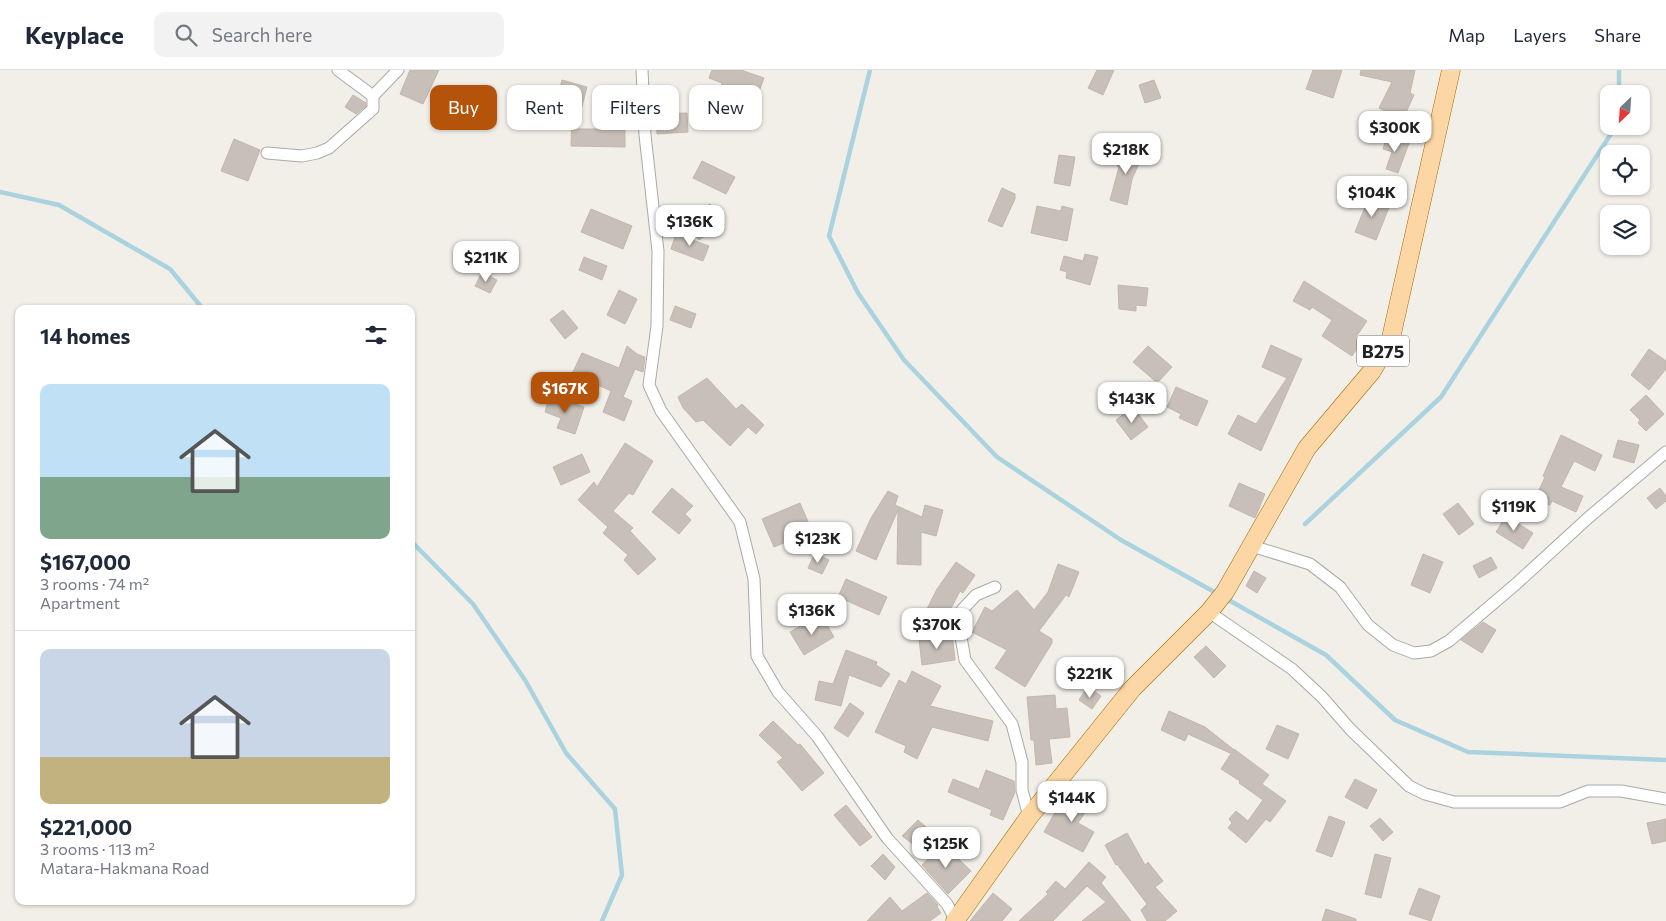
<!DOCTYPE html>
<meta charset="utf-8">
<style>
:root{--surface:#fff;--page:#f2f2f3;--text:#1f2937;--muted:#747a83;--line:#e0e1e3;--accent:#b45309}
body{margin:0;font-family:Commissioner,sans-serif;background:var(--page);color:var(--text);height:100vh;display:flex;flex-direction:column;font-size:19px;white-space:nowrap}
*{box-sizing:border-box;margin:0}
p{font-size:16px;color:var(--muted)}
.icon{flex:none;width:28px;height:28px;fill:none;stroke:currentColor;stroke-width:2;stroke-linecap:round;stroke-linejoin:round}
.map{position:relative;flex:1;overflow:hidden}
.drawer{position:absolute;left:15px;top:235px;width:400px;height:600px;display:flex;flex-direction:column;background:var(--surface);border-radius:10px;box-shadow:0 1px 4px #0004}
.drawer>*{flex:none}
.hud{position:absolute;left:430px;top:15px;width:475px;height:45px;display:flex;gap:10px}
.needle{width:32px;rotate:205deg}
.tools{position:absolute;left:1600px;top:15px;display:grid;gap:10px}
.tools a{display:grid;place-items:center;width:50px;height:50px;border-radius:10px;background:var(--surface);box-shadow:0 1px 4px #0004;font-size:25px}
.price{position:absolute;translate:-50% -42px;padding:0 11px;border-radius:10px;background:#fff;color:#222;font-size:16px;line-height:32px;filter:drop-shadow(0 1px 2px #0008)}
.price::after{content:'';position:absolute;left:50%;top:30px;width:15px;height:11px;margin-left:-8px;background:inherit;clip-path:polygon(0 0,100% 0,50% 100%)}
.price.current{background:var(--accent);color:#fff}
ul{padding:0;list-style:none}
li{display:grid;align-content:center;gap:10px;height:265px;padding:0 25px}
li+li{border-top:1px solid var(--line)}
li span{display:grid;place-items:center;height:155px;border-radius:10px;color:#555}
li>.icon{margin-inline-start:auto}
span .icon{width:90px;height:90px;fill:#fffc;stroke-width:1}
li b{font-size:21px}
h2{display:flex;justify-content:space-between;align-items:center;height:60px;padding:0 25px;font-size:21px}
.tag{padding:0 18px;border-radius:10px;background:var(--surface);box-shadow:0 1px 4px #0004;font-size:18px;line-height:45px}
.tag.current{background:var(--accent);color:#fff}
header{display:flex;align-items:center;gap:30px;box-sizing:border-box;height:70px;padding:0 25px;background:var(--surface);border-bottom:1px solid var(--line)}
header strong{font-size:24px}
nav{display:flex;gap:28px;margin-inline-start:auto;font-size:18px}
.search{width:350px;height:45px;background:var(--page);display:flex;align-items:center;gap:12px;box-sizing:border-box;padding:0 18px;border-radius:10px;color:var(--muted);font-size:19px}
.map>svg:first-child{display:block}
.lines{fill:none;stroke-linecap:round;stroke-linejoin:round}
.stream{stroke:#aad3df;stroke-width:4.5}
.building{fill:#c7bfb8;stroke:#c4b6ab}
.minor-casing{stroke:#a9a9a9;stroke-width:13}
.primary-casing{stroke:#a06b00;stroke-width:19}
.minor{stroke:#fff;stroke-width:11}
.primary{stroke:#fcd6a4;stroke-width:18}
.labels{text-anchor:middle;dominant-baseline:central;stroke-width:5;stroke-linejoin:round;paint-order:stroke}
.shield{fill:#fff;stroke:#646464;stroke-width:1}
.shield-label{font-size:18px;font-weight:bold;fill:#222}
</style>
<header>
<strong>Keyplace</strong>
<div class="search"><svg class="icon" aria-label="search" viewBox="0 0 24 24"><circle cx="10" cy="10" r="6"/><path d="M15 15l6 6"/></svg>Search here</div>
<nav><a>Map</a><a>Layers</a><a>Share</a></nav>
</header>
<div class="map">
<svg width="1666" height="851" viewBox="0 0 1666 851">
<rect width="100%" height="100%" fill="#f2efe9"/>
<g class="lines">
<!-- stream -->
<g class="stream">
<path d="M870,0L829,166L858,223L904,290L997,387L1121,470L1218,524"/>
<path d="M1619,24V0"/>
<path d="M0,122L59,135L170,199L203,239"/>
<path d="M1305,454L1441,327L1616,56"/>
<path d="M411,471L473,534L525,610L566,683L615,739L622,805L602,851"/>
<path d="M1225,528L1326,585L1395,650L1468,682L1666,690"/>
</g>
</g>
<!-- building -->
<g class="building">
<path d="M410,0H439L423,34L400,24Z"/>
<path d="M712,0H741L764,8L757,27L734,18L731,25L720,21L722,13L709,8Z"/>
<path d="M1097,0H1114L1103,25L1088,18Z"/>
<path d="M1313,0H1342L1333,28L1306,19Z"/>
<path d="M1361,0H1415L1410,23L1414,25L1403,49L1379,38L1392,12L1360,5Z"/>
<path d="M562,10L587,17L576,59H602V48H625V77L571,76L572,41L555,36Z"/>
<path d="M1154,10L1161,28L1145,33L1139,15Z"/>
<path d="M353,25L366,33V36L356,44L345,37Z"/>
<path d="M687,43L688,62L657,64L656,44Z"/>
<path d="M1387,65L1409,73L1398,103L1386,99L1392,82L1383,79Z"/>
<path d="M234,69L260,80L248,111L221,101Z"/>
<path d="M1127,75L1144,83L1132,109L1127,135L1110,130L1119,97L1117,96Z"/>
<path d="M1059,85L1075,87L1070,116L1054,113Z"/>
<path d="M702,91L735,107L726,124L693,108Z"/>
<path d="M1002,118L1015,124V129L1002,157L988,151Z"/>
<path d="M1369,127L1390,135L1376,170L1355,162Z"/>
<path d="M710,134L723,153L699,170L685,152Z"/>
<path d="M1037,136L1061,141L1062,136L1073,139L1067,171L1031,163Z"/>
<path d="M591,139L632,156L623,179L581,162Z"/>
<path d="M676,164L709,176L703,191L671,179Z"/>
<path d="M1085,184L1098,187L1090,215L1066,208L1067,202L1060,200L1064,186L1083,191Z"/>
<path d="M584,187L607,196L602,210L579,200Z"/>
<path d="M482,202L497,210L490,223L475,216Z"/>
<path d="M1304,211L1367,251L1356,267L1362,271L1352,286L1322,266L1332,250L1312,237L1310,240L1293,231Z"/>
<path d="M1118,215L1148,218L1146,236L1136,235V241L1119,239Z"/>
<path d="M619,220L637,229L625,254L607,245Z"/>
<path d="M675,236L696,244L691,258L670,250Z"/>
<path d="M563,240L578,258L565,269L550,250Z"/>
<path d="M1271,275L1302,289L1261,381L1228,364L1238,345L1256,354L1287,308L1262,297Z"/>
<path d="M627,276L637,284L645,287L643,302L635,299L623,327L632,331L624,351L603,342L611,321L589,311L587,314L571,306L582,283L619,298Z"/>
<path d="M1148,276L1172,297L1159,311H1155L1133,292Z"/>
<path d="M1649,279L1666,291V299L1649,320L1631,305Z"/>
<path d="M707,308L736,339L742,334L764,355L756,364L748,357L730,376L703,350L696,352L683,338L678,327Z"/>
<path d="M1176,317L1208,331L1197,356L1179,348L1181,344L1167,337Z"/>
<path d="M1646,325L1664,344L1646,361L1638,353L1640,350L1630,340Z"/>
<path d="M550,326L584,337L575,364L557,358L561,348L545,342Z"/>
<path d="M1133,337L1148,357L1131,370L1116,350Z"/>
<path d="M1561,365L1602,385L1595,401L1574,391L1561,417L1583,426L1576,442L1552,431L1550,435L1535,429L1545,407L1543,406Z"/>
<path d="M1618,370L1639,375L1634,393L1613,387Z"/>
<path d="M625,373L653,391L633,425L629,423L613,441L633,458L630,461L656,489L638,505L624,490L628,485L603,463L608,457L578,430L594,412L597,417Z"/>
<path d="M582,384L590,402L561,415L553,397Z"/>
<path d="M1239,413L1265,424L1255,448L1229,436Z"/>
<path d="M672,418L693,436L685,444L691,450L679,464L652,442Z"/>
<path d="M1660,418L1666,426V431L1656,439L1647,428Z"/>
<path d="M888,421L898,426L895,435L922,447L925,435L943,440L936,466L921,462V495L897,494L898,440L876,490L856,481L871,448Z"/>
<path d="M800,433L812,461L774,477L762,449Z"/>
<path d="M1458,433L1474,454L1459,465L1443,444Z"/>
<path d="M1506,446L1533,463L1523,479L1496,462Z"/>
<path d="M815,483L829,490L822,504L808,498Z"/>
<path d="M1423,484L1443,492L1430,523L1411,515Z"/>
<path d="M1491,487L1497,498L1479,508L1473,496Z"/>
<path d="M956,492L975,505L963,523L960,521L945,550L926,541L937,519Z"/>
<path d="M1058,494L1079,502L1069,527L1066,525L1039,561L1052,569V573L1025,617L995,598L1007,580L972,562L985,537L992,541L1017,520L1034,540L1048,522Z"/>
<path d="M1254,501L1266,508L1257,523L1246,516Z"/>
<path d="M846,509L887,527L879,545L838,527Z"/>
<path d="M823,548L834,567L804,585L790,562L804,554L806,558Z"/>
<path d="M1483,552L1496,560L1482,583L1461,570Z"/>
<path d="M952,564L955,590L922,595L919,569Z"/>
<path d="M1206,576L1226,596L1214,608L1194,587Z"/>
<path d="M846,580L877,592L876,595L890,604L881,617L849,605L841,636L815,630L819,611L833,614Z"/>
<path d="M1065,590L1084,601L1077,614L1059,604Z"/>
<path d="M912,601L941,616L930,636L993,651L988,671L932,657L917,689L904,682L906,676L875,662L899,610L906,614Z"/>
<path d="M1094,621L1101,626L1092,639L1079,630L1084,622Z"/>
<path d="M1055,625L1056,639L1067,638L1070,667L1049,669L1052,693L1036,695L1034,670H1031L1027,627Z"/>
<path d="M850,633L864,643L848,667L834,658Z"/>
<path d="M1169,641L1205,657L1233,679L1230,683L1188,664L1185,671L1161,660Z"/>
<path d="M773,651L798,675L800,674L824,703L802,721L777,692L783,688L759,665Z"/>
<path d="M1277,655L1299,664L1288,689L1266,679Z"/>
<path d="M1234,679L1269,705L1262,714L1286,731L1270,752L1266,749L1246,773L1228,758L1232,753L1229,749L1236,741L1248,751L1263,730L1239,713L1240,711L1221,699Z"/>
<path d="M986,700L1014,711L1015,722L1003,750L990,745L992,740L948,722L953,709L979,719Z"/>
<path d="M1355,709L1377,720L1367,739L1345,727Z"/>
<path d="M1080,719L1094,729L1078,753L1094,762L1083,782L1044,762L1056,741L1062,744Z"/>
<path d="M846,735L872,767L860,776L834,745Z"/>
<path d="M1329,746L1345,752L1332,787L1316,781Z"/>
<path d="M1380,748L1393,762L1383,771L1370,756Z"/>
<path d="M1666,749V771L1652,774L1647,753Z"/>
<path d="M918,750L926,757L913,774L902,766Z"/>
<path d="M1127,763L1145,795L1148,792L1163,811L1155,817L1177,841L1165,851H1147L1141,840L1147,834L1117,794L1116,795L1105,775Z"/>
<path d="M943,774L971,801L948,824L922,795Z"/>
<path d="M883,784L895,797L885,810L871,796Z"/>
<path d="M1375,784L1391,788L1381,828L1365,824Z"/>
<path d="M1089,792L1106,807L1101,813L1131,851H1082L1106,832L1087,816L1053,851H1019L1048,824L1046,822L1056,811L1065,819Z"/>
<path d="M1419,818L1440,826L1431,851L1409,844Z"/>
<path d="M927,823L938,835L937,837L941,843L930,851H867L890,827L902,841Z"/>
<path d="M993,823L1012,839L1002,851H970Z"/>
<path d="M1326,839L1356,849V851H1322Z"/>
</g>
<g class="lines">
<!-- minor casing -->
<g class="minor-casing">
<g id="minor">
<path d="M338,0L373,26L398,0"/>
<path d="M642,0L645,65L658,181L657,256L649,315L661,341L740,452L754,509L757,586L778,622L817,666L887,768L947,834L956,851"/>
<path d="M267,83L302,86L317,83L329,78L373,39V26"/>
<path d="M1252,476L1310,494L1340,517L1368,555L1393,575L1414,583L1431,581L1449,571L1516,514L1588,448L1666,382"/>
<path d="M995,517L976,525L962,540L961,567L965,590L1012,654L1022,692V720L1029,747"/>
<path d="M1209,542L1292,599L1322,627L1350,659L1409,716L1425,724L1454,732H1560L1588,721H1621L1666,729"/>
</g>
</g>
<!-- primary casing -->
<g class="primary-casing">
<path id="primary" d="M955,851L1029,747L1132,619L1209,542L1225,522L1307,378L1372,301L1391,268L1451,0"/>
</g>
<!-- minor -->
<use href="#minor" class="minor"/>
<!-- primary -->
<use href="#primary" class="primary"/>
</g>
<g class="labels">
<!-- shield labels -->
<rect class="shield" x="1357" y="265.5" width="52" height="31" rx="4"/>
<g class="shield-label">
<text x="1383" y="281">B275</text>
</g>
</g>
</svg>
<div class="tools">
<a><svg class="needle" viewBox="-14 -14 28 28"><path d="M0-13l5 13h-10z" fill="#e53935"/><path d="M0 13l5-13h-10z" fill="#747a83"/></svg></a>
<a><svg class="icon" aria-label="locate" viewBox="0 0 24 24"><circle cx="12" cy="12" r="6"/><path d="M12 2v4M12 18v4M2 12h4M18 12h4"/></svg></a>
<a><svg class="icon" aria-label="layers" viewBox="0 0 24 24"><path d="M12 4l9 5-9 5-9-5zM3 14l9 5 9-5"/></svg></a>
</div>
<b class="price" style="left:1395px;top:83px">$300K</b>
<b class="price" style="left:1126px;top:105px">$218K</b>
<b class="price" style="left:1372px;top:148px">$104K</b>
<b class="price" style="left:690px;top:177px">$136K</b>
<b class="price" style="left:486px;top:213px">$211K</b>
<b class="price current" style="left:565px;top:344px">$167K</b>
<b class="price" style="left:1132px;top:354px">$143K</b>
<b class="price" style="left:1514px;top:462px">$119K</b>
<b class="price" style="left:818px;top:494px">$123K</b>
<b class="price" style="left:812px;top:566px">$136K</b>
<b class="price" style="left:937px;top:580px">$370K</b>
<b class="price" style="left:1090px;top:629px">$221K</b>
<b class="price" style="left:1072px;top:753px">$144K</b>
<b class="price" style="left:946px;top:799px">$125K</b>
<div class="hud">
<a class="tag current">Buy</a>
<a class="tag">Rent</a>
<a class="tag">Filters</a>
<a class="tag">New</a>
</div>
<section class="drawer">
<h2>14 homes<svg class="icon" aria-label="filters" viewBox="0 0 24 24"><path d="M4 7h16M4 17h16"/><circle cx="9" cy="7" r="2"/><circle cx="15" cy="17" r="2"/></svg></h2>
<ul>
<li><span style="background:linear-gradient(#bfe0f5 60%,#7fa58c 0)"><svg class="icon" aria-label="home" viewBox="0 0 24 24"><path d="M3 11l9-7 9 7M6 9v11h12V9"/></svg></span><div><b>$167,000</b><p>3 rooms · 74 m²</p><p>Apartment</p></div></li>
<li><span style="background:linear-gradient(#c9d6e8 70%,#c2b280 0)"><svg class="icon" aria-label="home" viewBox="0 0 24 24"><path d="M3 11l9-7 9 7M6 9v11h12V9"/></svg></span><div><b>$221,000</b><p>3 rooms · 113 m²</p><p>Matara-Hakmana Road</p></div></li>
</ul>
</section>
</div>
